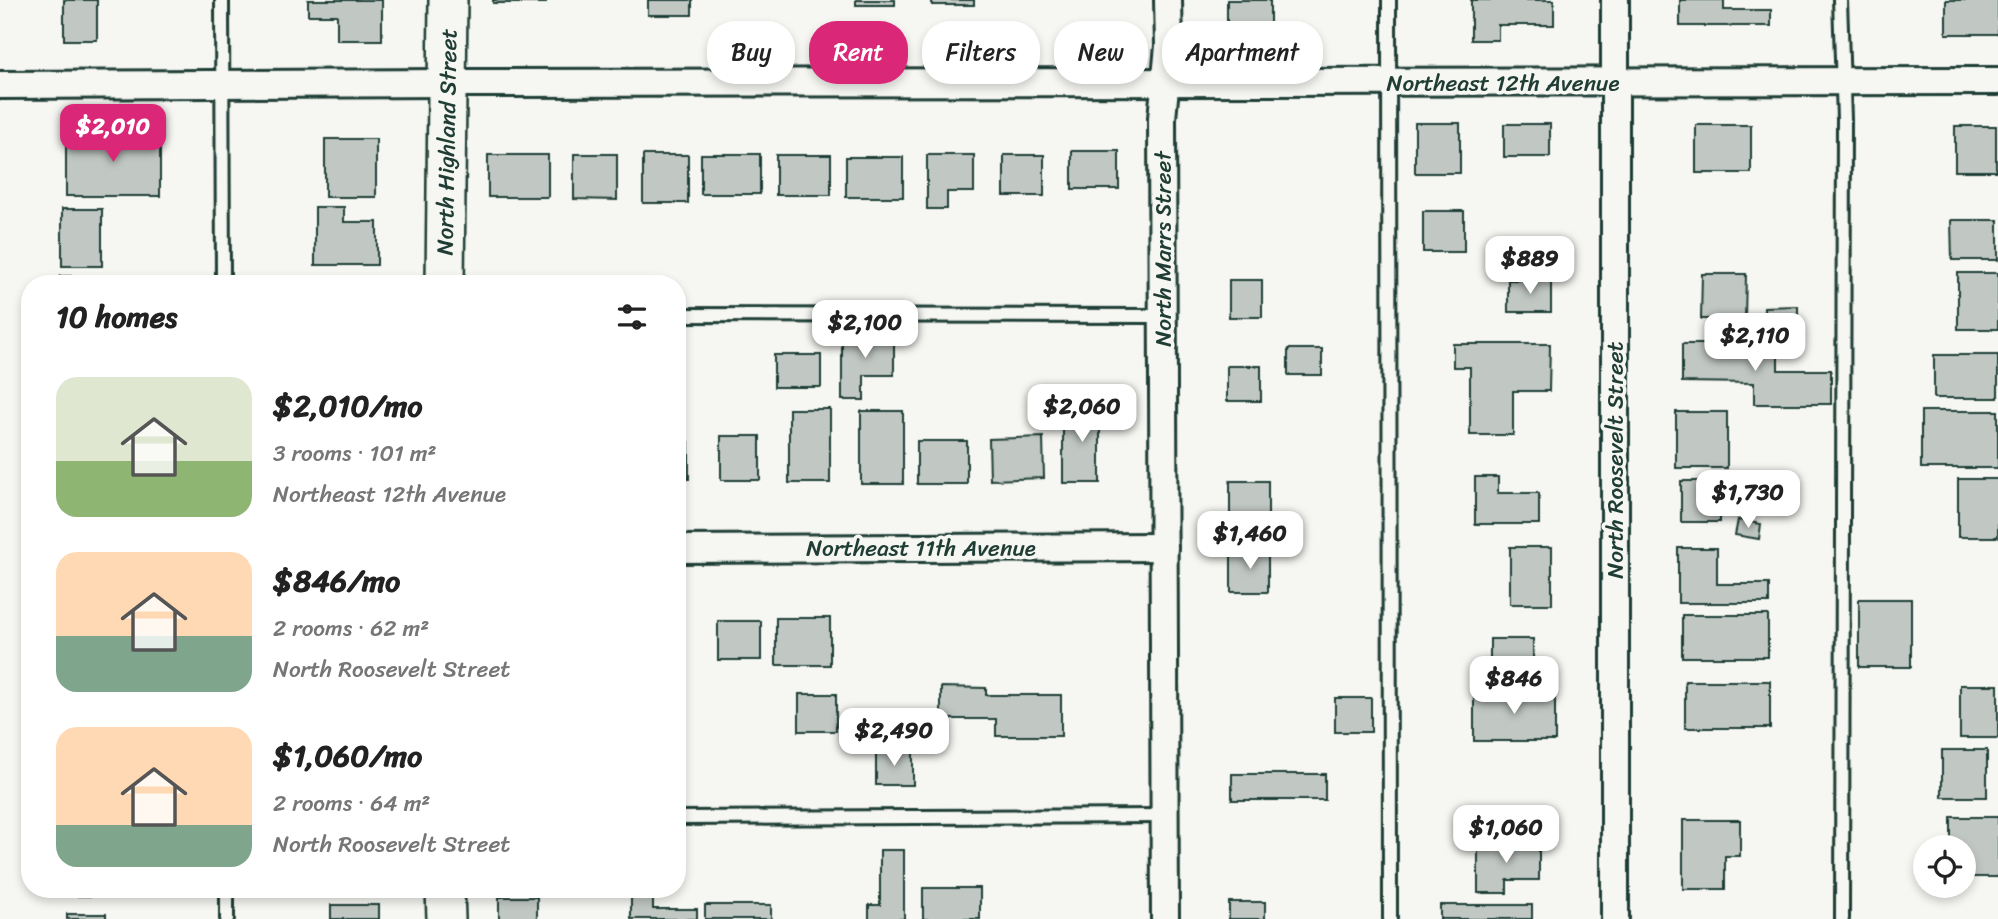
<!DOCTYPE html>
<meta charset="utf-8">
<style>
:root{--surface:#fff;--page:#f2f2f2;--text:#222;--muted:#767676;--accent:#db2777}
body{margin:0;font-family:Sriracha,sans-serif;background:var(--page);color:var(--text);height:100vh;display:flex;flex-direction:column;font-size:26px;white-space:nowrap}
*{box-sizing:border-box;margin:0}
p{font-size:23px;color:var(--muted)}
.icon{flex:none;width:38px;height:38px;fill:none;stroke:currentColor;stroke-width:2;stroke-linecap:round;stroke-linejoin:round}
.map{position:relative;flex:1;overflow:hidden}
.side{position:absolute;left:21px;top:275px;width:665px;height:623px;display:flex;flex-direction:column;background:var(--surface);border-radius:28px;box-shadow:0 4px 10px #0003}
.side>*{flex:none}
.hud{position:absolute;left:707px;top:21px;width:665px;height:63px;display:flex;gap:14px}
.tools{position:absolute;left:1913px;top:835px;display:grid;gap:14px}
.tools a{display:grid;place-items:center;width:63px;height:63px;border-radius:50%;background:var(--surface);box-shadow:0 4px 10px #0003;font-size:35px}
.price{position:absolute;translate:-50% -60px;padding:0 16px;border-radius:14px;background:#fff;color:#222;font-size:23px;line-height:46px;filter:drop-shadow(0 2px 4px #0008)}
.price::after{content:'';position:absolute;left:50%;top:42px;width:21px;height:16px;margin-left:-10px;background:inherit;clip-path:polygon(0 0,100% 0,50% 100%)}
.price.active{background:var(--accent);color:#fff}
ul{padding:0;list-style:none}
li{display:flex;align-items:center;gap:21px;height:175px;padding:0 35px}
li span{display:grid;place-items:center;flex:none;width:196px;height:140px;border-radius:21px;color:#555}
li>.icon{margin-inline-start:auto}
span .icon{width:84px;height:84px;fill:#fffc;stroke-width:1}
li b{font-size:30px}
h2{display:flex;justify-content:space-between;align-items:center;height:84px;padding:0 35px;font-size:30px}
.chip{padding:0 24px;border-radius:28px;background:var(--surface);box-shadow:0 4px 10px #0003;font-size:24px;line-height:63px}
.chip.active{background:var(--accent);color:#fff}
.map>svg:first-child{display:block}
.building{fill:#c1c8c3;stroke:#1f3d34;stroke-width:2}
.lines{fill:none;stroke-linecap:round;stroke-linejoin:round}
.lane-casing{stroke:#1f3d34;stroke-width:18}
.street-casing{stroke:#1f3d34;stroke-width:32}
.secondary-casing{stroke:#1f3d34;stroke-width:42}
.lane{stroke:#f6f6f2;stroke-width:12}
.street{stroke:#f6f6f2;stroke-width:26}
.secondary{stroke:#f6f6f2;stroke-width:37}
.labels{text-anchor:middle;dominant-baseline:central;stroke-width:7;stroke-linejoin:round;paint-order:stroke}
.street-label{font-size:23px;fill:#1f3d34;stroke:#f6f6f2}
</style>
<div class="map">
<svg width="1998" height="919" viewBox="0 0 1998 919">
<rect width="100%" height="100%" fill="#f6f6f2"/>
<filter id="ink" filterUnits="userSpaceOnUse"><feTurbulence type="fractalNoise" baseFrequency=".0143" numOctaves="2"/><feDisplacementMap in="SourceGraphic" scale="14" xChannelSelector="R" yChannelSelector="G"/><feConvolveMatrix kernelMatrix="1 2 1 2 8 2 1 2 1" color-interpolation-filters="sRGB"/></filter>
<g filter="url(#ink)">
<!-- building -->
<g class="building">
<rect x="64" y="0" width="33" height="40"/>
<path d="M308,0H382V40H337V15H308Z"/>
<rect x="493" y="0" width="53" height="3"/>
<rect x="648" y="0" width="44" height="15"/>
<rect x="856" y="0" width="39" height="5"/>
<rect x="932" y="0" width="42" height="5"/>
<rect x="1227" y="0" width="43" height="27"/>
<path d="M1471,0H1554V25H1498V40H1471Z"/>
<path d="M1680,0H1724V10H1771V26H1680Z"/>
<rect x="1946" y="0" width="52" height="34"/>
<rect x="1415" y="123" width="45" height="50"/>
<rect x="1504" y="124" width="46" height="33"/>
<rect x="1696" y="125" width="55" height="48"/>
<rect x="1955" y="126" width="41" height="45"/>
<rect x="66" y="132" width="94" height="64"/>
<rect x="325" y="139" width="51" height="58"/>
<rect x="1072" y="151" width="47" height="38"/>
<path d="M574,154H617V200L574,199Z"/>
<rect x="701" y="154" width="59" height="40"/>
<rect x="488" y="155" width="60" height="42"/>
<rect x="643" y="155" width="45" height="48"/>
<rect x="776" y="155" width="55" height="40"/>
<path d="M927,155H974V192H947V209H927Z"/>
<rect x="1004" y="155" width="40" height="41"/>
<rect x="846" y="157" width="57" height="40"/>
<path d="M315,207H344V222H377V265H315Z"/>
<rect x="62" y="209" width="40" height="57"/>
<rect x="1423" y="211" width="41" height="41"/>
<path d="M1951,220H1998V260H1952Z"/>
<path d="M1544,237L1545,259L1528,260V238Z"/>
<rect x="1958" y="273" width="40" height="56"/>
<path d="M1702,274H1746L1745,319H1701Z"/>
<rect x="60" y="276" width="40" height="8"/>
<rect x="1229" y="280" width="33" height="37"/>
<rect x="1508" y="280" width="43" height="32"/>
<path d="M1798,306V332L1764,333V307Z"/>
<path d="M842,332H894V375H864V400H842Z"/>
<path d="M1453,344H1550L1549,391H1513V435H1470V367H1453Z"/>
<path d="M1682,344H1778V370H1831V404H1754V383L1682,382Z"/>
<rect x="1288" y="349" width="34" height="26"/>
<rect x="774" y="355" width="47" height="32"/>
<rect x="1934" y="355" width="64" height="43"/>
<rect x="1227" y="366" width="34" height="35"/>
<rect x="1063" y="406" width="37" height="77"/>
<rect x="789" y="409" width="41" height="74"/>
<rect x="861" y="411" width="42" height="73"/>
<rect x="1921" y="411" width="77" height="57"/>
<rect x="1676" y="412" width="51" height="56"/>
<rect x="721" y="436" width="39" height="44"/>
<path d="M1043,437L1044,478L990,480L989,439Z"/>
<rect x="917" y="441" width="50" height="43"/>
<rect x="677" y="442" width="12" height="37"/>
<path d="M1475,477H1498V493H1539V524H1475Z"/>
<rect x="1958" y="479" width="40" height="58"/>
<rect x="1230" y="481" width="38" height="45"/>
<rect x="1681" y="481" width="39" height="41"/>
<path d="M1738,520L1761,524L1759,539L1735,535Z"/>
<rect x="1510" y="547" width="42" height="57"/>
<path d="M1678,548H1717V584H1769V603H1678Z"/>
<rect x="1231" y="550" width="37" height="42"/>
<rect x="1859" y="599" width="52" height="68"/>
<rect x="1682" y="615" width="86" height="42"/>
<rect x="776" y="618" width="54" height="47"/>
<rect x="677" y="619" width="6" height="41"/>
<rect x="718" y="621" width="43" height="39"/>
<rect x="1490" y="639" width="43" height="23"/>
<rect x="1685" y="681" width="85" height="47"/>
<rect x="1960" y="685" width="38" height="53"/>
<path d="M941,687L986,688V695H1061V736H996V719H941Z"/>
<rect x="1474" y="690" width="81" height="51"/>
<rect x="799" y="694" width="37" height="37"/>
<rect x="1335" y="698" width="36" height="34"/>
<rect x="876" y="750" width="37" height="35"/>
<rect x="1942" y="750" width="45" height="47"/>
<rect x="1232" y="774" width="93" height="26"/>
<path d="M1951,817H1998V877H1964V847H1951Z"/>
<path d="M1683,820H1740V856H1725V889H1683Z"/>
<path d="M1478,843H1539V880H1507V893H1478Z"/>
<path d="M880,850H904V919H869V905H880Z"/>
<rect x="923" y="888" width="57" height="31"/>
<rect x="64" y="889" width="53" height="7"/>
<path d="M631,889H653V909H697V919H631Z"/>
<rect x="499" y="897" width="38" height="22"/>
<rect x="1229" y="902" width="36" height="17"/>
<rect x="331" y="905" width="48" height="14"/>
<rect x="705" y="905" width="66" height="14"/>
<rect x="1440" y="905" width="92" height="14"/>
<rect x="67" y="914" width="39" height="5"/>
</g>
<g class="lines">
<!-- lane casing -->
<g class="lane-casing">
<g id="lane">
<path d="M222,0L223,284"/>
<path d="M1389,0L1390,919"/>
<path d="M1840,0L1844,119L1842,919"/>
<path d="M677,315L1163,316"/>
<path d="M677,818L1166,816"/>
<path d="M227,889V919"/>
</g>
</g>
<!-- street casing -->
<g class="street-casing">
<g id="street">
<path d="M1615,0V919"/>
<path d="M0,85L447,83L1998,81"/>
<path d="M677,549L1164,547"/>
<path d="M1165,919L1162,118L1169,46L1168,0"/>
</g>
</g>
<!-- secondary casing -->
<g class="secondary-casing">
<g id="secondary">
<path d="M445,284L448,0"/>
<path d="M445,889L446,919"/>
</g>
</g>
<!-- lane -->
<use href="#lane" class="lane"/>
<!-- street -->
<use href="#street" class="street"/>
<!-- secondary -->
<use href="#secondary" class="secondary"/>
</g>
</g>
<g class="labels">
<!-- street labels -->
<g class="street-label">
<text x="1503" y="83">Northeast 12th Avenue</text>
<text transform="translate(447 142) rotate(-89)">North Highland Street</text>
<text transform="translate(1163 249) rotate(-90)">North Marrs Street</text>
<text transform="translate(1615 460) rotate(-90)">North Roosevelt Street</text>
<text x="921" y="548">Northeast 11th Avenue</text>
</g>
</g>
</svg>
<div class="tools">
<a><svg class="icon" aria-label="locate" viewBox="0 0 24 24"><circle cx="12" cy="12" r="6"/><path d="M12 2v4M12 18v4M2 12h4M18 12h4"/></svg></a>
</div>
<b class="price active" style="left:113px;top:164px">$2,010</b>
<b class="price" style="left:1530px;top:296px">$889</b>
<b class="price" style="left:865px;top:360px">$2,100</b>
<b class="price" style="left:1755px;top:373px">$2,110</b>
<b class="price" style="left:1082px;top:444px">$2,060</b>
<b class="price" style="left:1748px;top:530px">$1,730</b>
<b class="price" style="left:1250px;top:571px">$1,460</b>
<b class="price" style="left:1514px;top:716px">$846</b>
<b class="price" style="left:894px;top:768px">$2,490</b>
<b class="price" style="left:1506px;top:865px">$1,060</b>
<div class="hud">
<a class="chip">Buy</a>
<a class="chip active">Rent</a>
<a class="chip">Filters</a>
<a class="chip">New</a>
<a class="chip">Apartment</a>
</div>
<section class="side">
<h2>10 homes<svg class="icon" aria-label="filters" viewBox="0 0 24 24"><path d="M4 7h16M4 17h16"/><circle cx="9" cy="7" r="2"/><circle cx="15" cy="17" r="2"/></svg></h2>
<ul>
<li><span style="background:linear-gradient(#dfe7d0 60%,#8fb573 0)"><svg class="icon" aria-label="home" viewBox="0 0 24 24"><path d="M3 11l9-7 9 7M6 9v11h12V9"/></svg></span><div><b>$2,010/mo</b><p>3 rooms · 101 m²</p><p>Northeast 12th Avenue</p></div></li>
<li><span style="background:linear-gradient(#ffd9b3 60%,#7fa58c 0)"><svg class="icon" aria-label="home" viewBox="0 0 24 24"><path d="M3 11l9-7 9 7M6 9v11h12V9"/></svg></span><div><b>$846/mo</b><p>2 rooms · 62 m²</p><p>North Roosevelt Street</p></div></li>
<li><span style="background:linear-gradient(#ffd9b3 70%,#7fa58c 0)"><svg class="icon" aria-label="home" viewBox="0 0 24 24"><path d="M3 11l9-7 9 7M6 9v11h12V9"/></svg></span><div><b>$1,060/mo</b><p>2 rooms · 64 m²</p><p>North Roosevelt Street</p></div></li>
</ul>
</section>
</div>
